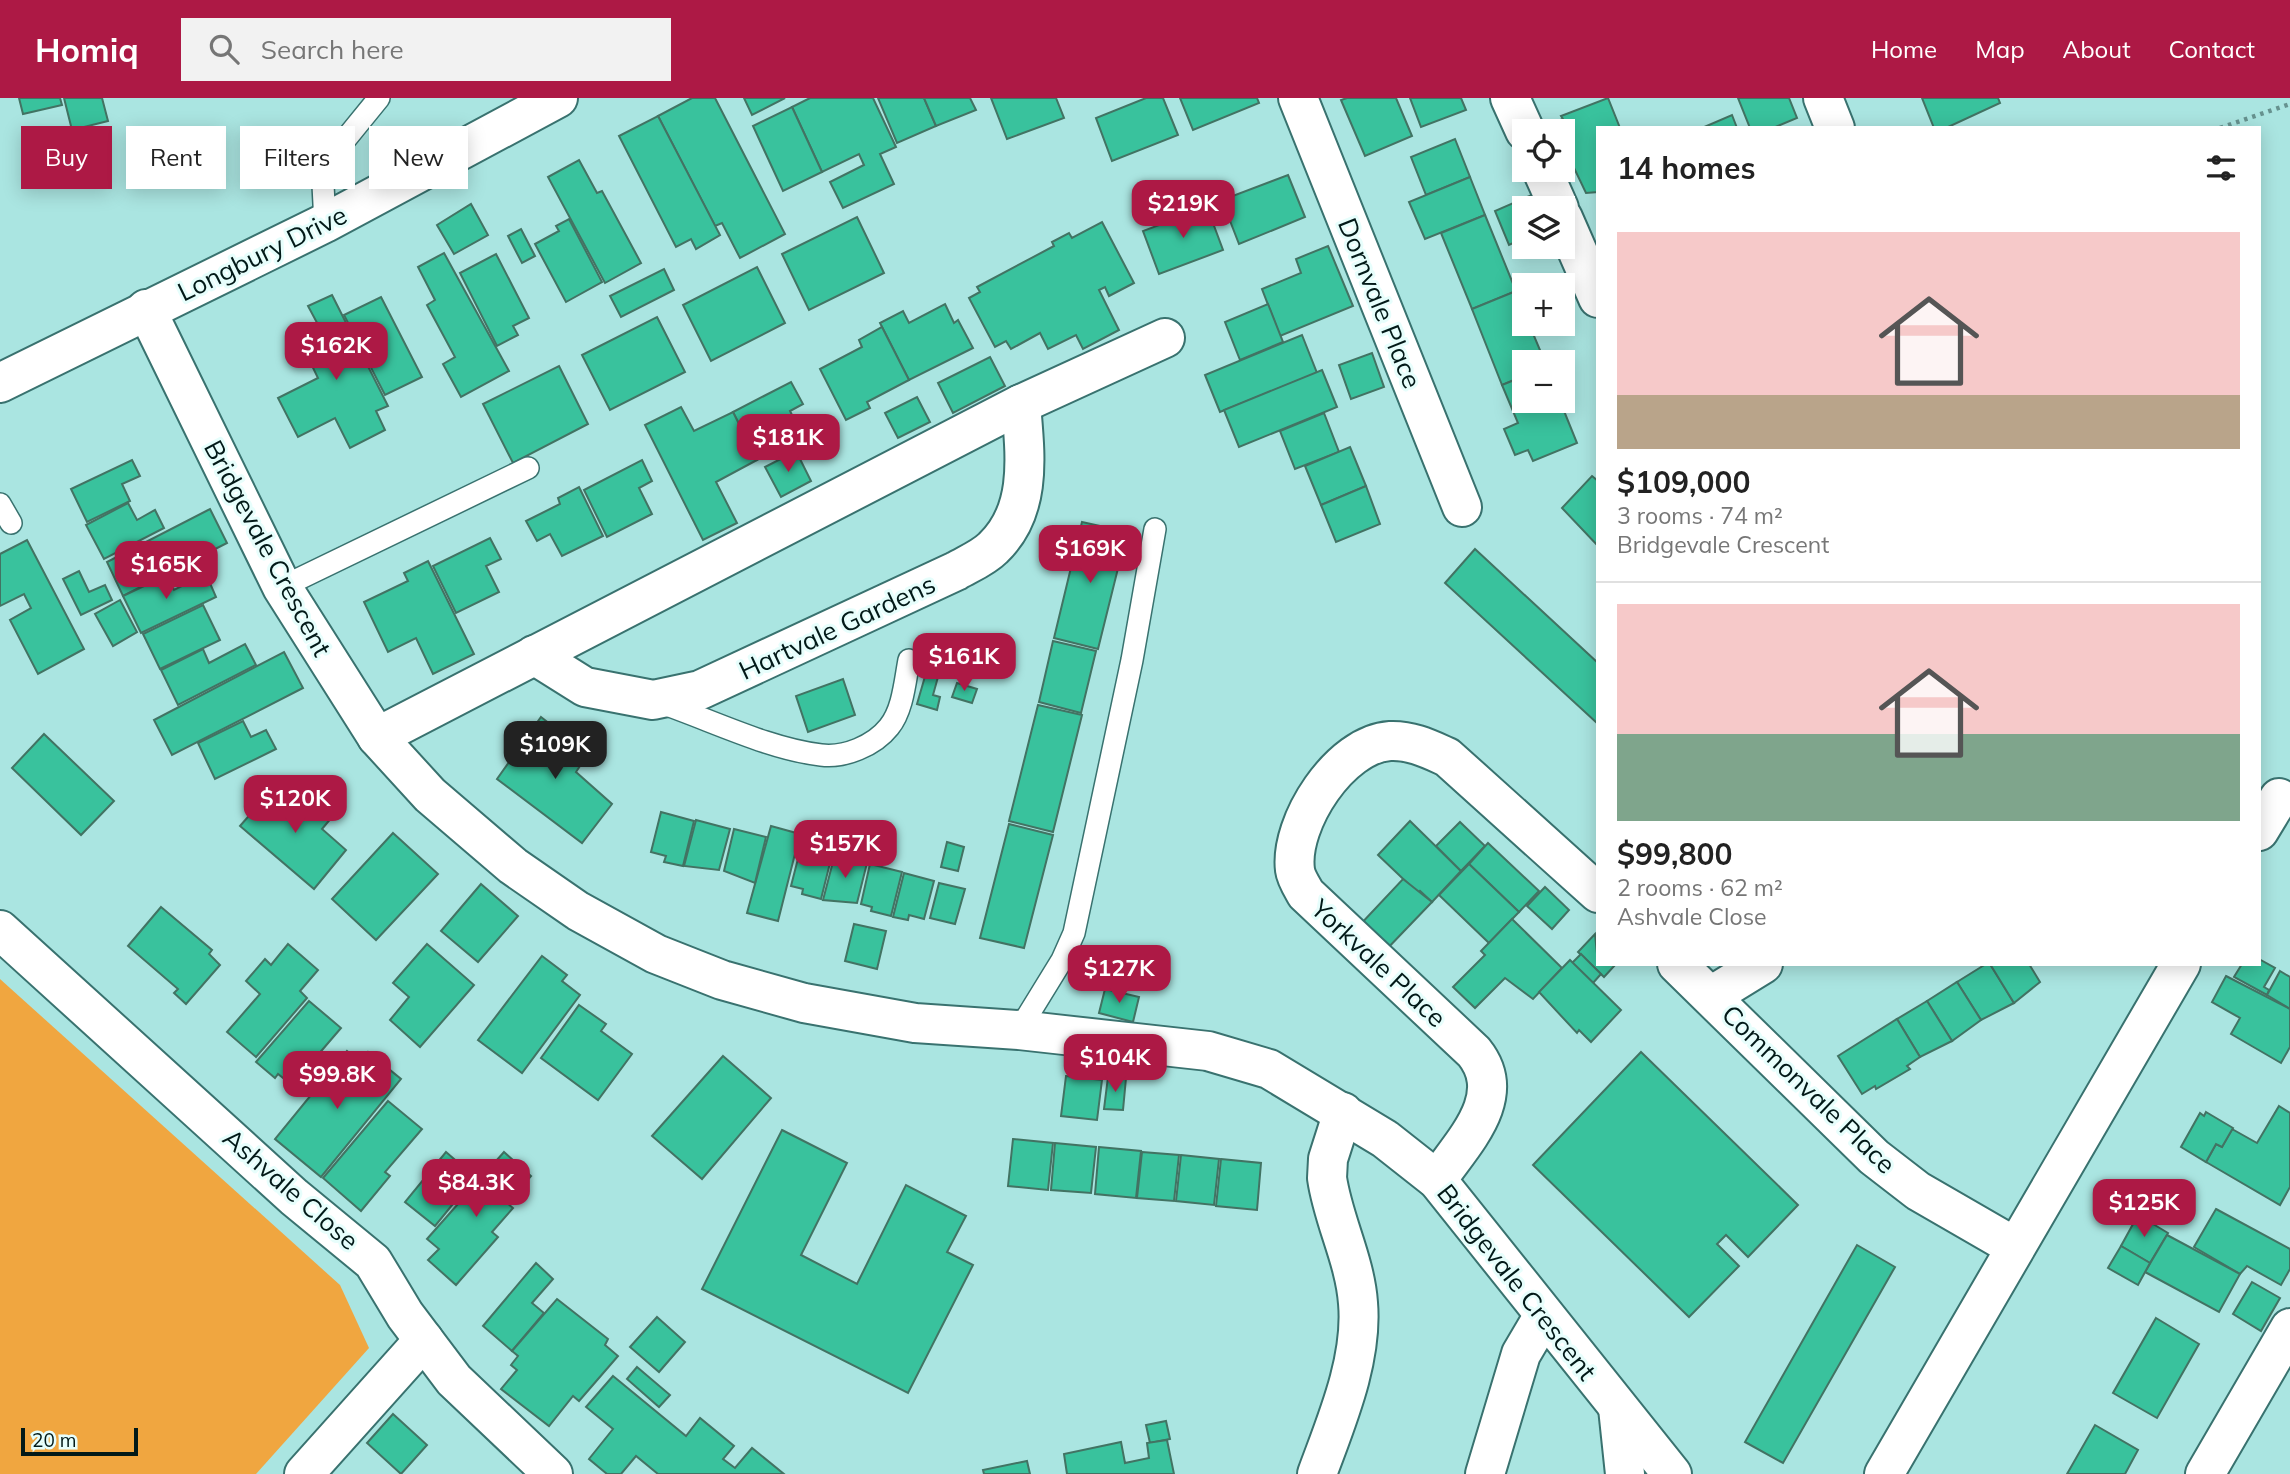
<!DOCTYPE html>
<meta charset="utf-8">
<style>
:root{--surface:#fff;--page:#f2f2f2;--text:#222;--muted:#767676;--line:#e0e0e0;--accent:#ad1945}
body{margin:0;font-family:Mulish,sans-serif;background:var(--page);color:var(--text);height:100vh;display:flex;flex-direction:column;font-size:26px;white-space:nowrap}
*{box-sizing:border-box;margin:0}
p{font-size:23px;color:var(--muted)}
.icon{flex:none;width:38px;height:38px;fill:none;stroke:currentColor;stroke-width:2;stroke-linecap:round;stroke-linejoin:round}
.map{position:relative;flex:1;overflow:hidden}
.side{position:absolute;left:1596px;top:28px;width:665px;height:840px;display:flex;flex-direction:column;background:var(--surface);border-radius:0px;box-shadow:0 4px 18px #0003}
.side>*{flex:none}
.banner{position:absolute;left:21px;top:28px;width:665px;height:63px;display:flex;gap:14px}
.fabs{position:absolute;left:1512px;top:21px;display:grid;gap:14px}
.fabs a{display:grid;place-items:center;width:63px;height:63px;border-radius:0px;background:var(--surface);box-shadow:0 4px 18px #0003;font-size:35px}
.scale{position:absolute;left:21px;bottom:18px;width:117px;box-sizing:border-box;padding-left:7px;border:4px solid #021918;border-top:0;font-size:19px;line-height:24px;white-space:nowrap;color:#021918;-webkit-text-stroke:5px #e7fefc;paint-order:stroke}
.price{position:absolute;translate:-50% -60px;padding:0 16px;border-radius:14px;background:var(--accent);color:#fff;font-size:23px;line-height:46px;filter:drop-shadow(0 2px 4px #0008)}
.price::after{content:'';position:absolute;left:50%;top:42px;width:21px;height:16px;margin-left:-10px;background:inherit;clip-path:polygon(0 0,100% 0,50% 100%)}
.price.on{background:#222;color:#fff}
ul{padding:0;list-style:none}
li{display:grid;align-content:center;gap:14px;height:371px;padding:0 21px}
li+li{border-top:2px solid var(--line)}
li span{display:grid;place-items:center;height:217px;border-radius:0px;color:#555}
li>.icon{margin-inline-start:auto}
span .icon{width:126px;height:126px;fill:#fffc;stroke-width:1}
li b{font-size:30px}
h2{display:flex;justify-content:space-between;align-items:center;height:84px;padding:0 21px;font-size:30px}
.tag{padding:0 24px;border-radius:0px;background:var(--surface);box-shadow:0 4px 18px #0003;font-size:24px;line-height:63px}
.tag.on{background:var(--accent);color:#fff}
header{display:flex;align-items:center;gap:42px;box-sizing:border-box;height:98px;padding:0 35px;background:var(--accent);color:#fff}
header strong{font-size:33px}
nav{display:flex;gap:38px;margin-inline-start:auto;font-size:24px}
.search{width:490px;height:63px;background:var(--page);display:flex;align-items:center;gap:18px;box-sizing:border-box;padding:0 24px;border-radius:0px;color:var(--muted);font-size:26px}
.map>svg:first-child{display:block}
.green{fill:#f0a640}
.building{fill:#39c29d;stroke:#427363;stroke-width:2}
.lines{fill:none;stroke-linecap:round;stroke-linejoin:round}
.service-casing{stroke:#39726f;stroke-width:24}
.minor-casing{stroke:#39726f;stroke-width:42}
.tertiary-casing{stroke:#39726f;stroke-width:42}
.path{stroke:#66928f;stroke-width:4.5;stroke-dasharray:3.5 5;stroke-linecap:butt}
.service{stroke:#fff;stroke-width:21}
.minor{stroke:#fff;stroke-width:38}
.tertiary{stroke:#fff;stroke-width:38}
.labels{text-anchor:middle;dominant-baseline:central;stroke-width:6;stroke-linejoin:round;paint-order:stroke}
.street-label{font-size:26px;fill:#021918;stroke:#e7fefc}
</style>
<header>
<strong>Homiq</strong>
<div class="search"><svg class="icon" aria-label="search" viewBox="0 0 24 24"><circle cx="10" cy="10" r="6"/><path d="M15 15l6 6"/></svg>Search here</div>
<nav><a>Home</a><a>Map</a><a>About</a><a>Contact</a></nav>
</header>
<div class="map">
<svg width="2290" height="1376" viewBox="0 0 2290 1376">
<rect width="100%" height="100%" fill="#aae5e1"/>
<!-- green -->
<path class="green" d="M0,881L340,1187L369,1250L256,1376H0Z"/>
<!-- building -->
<g class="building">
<path d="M19,0H60L62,7L23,16Z"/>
<path d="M64,0H102L108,23L72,32Z"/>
<path d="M692,0H715L785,136L740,160L722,125L715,128L658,18Z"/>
<path d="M744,0H785L752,17Z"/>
<path d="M810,0H873L896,49L880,56L894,86L843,110L830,84L864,67L859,56L822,74L792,9Z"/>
<path d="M878,0H924L936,28L897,45Z"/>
<path d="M924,0H970L976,12L936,28Z"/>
<path d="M991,0H1056L1064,20L1007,41Z"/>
<path d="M1146,0H1163L1178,37L1112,63L1096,20Z"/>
<path d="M1180,0H1257L1259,5L1193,32Z"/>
<path d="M1347,0H1396L1412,38L1365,58L1341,2Z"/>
<path d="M1410,0H1461L1466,12L1421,29Z"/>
<path d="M1608,0L1620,30H1598V94L1586,95L1563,47V33L1557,23L1563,21L1561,18Z"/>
<path d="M1738,0H1789L1797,20L1773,30H1750Z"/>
<path d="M1922,0H1998L2000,5L1946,30H1934Z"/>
<path d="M792,9L822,74L783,93L753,28Z"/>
<path d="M1732,17L1737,30H1702Z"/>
<path d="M658,18L720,137L696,151L691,141L676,149L619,38Z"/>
<path d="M1455,41L1470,79L1426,97L1411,59Z"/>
<path d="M579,62L597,95L602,93L641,165L605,185L548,79Z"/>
<path d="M1288,77L1305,119L1239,146L1222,102Z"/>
<path d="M1470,79L1485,117L1425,141L1409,104Z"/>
<path d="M1534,96L1540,110H1524V140L1509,147L1495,113Z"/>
<path d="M471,106L488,137L454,156L437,127Z"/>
<path d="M1207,109L1223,152L1159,176L1143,133Z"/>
<path d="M1485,117L1516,193L1472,211L1441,135Z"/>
<path d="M857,119L884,175L809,212L782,156Z"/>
<path d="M569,121L602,184L566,204L535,146L559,133L556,128Z"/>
<path d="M1102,124L1134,185L1109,198L1105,189L1099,192L1119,232L1083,251L1076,237L1048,251L1040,235L1011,251L1006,243L995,249L969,200L980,194L977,189L1054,148L1052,144L1069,135L1072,140Z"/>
<path d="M521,131L535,158L522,165L508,138Z"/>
<path d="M1328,148L1353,208L1280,238L1262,191L1301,175L1296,161Z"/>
<path d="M444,155L509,273L461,299L443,266L455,259L427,207L435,202L418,169Z"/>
<path d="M496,156L529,220L513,228L518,237L497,248L460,175Z"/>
<path d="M757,169L785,225L711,263L683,207Z"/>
<path d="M664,171L674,192L621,219L610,198Z"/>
<path d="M1516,193L1524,213V226H1529L1545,264H1524V278L1502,287L1472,211Z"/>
<path d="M332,197L388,308L376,313L385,332L350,350L335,320L298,339L278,300L318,280L301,245L322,234L308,208Z"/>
<path d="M381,199L422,279L385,297L344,217Z"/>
<path d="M945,206L954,225L958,222L973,250L909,282L880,225L903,213L909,225Z"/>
<path d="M1268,206L1283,244L1240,262L1225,224Z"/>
<path d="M657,219L685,274L610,312L582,257Z"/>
<path d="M882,229L909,282L867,304L870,310L846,322L820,271L862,249L859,242Z"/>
<path d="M1302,237L1317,275L1220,314L1205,277Z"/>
<path d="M1372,255L1384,289L1351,301L1339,267Z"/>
<path d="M990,259L1005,288L953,315L938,285Z"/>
<path d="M559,268L588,326L513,365L483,306Z"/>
<path d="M1322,272L1337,309L1239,349L1224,312Z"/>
<path d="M1524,278V303H1560L1577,345L1533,363L1528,352L1515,357L1504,331L1518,325L1502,287Z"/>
<path d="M791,284L803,306L790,313L803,339L757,362L733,314Z"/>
<path d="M917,299L930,324L898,340L885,315Z"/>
<path d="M681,309L694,333L733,314L757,362L716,384L737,425L703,442L645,327Z"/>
<path d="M1324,315L1339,354L1295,371L1280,333Z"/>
<path d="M1350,349L1366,388L1321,407L1305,368Z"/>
<path d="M796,353L811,383L781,399L765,369Z"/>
<path d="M132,362L140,378L122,386L130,403L87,424L71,391Z"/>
<path d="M642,362L652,383L639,390L652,416L607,439L584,392Z"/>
<path d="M1592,378L1598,383V448L1562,410Z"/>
<path d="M1366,388L1380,426L1336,444L1321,407Z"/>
<path d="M579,389L603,438L562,458L550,436L537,443L526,423L560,406L558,400Z"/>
<path d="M128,405L137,422L155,412L164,430L104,461L86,427Z"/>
<path d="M210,411L227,445L123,498L107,464Z"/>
<path d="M1082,424L1127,434L1098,551L1054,540Z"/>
<path d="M490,440L501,461L486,468L499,494L456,515L433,468Z"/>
<path d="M27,442L84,551L38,576L10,522L31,510L24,496L0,508V456Z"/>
<path d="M1475,451L1598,565V626L1445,485Z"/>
<path d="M428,463L474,556L433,576L416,540L388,554L364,504L408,483L404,475Z"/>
<path d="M79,473L89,494L105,487L112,502L81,517L63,481Z"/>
<path d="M206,476L216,499L141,535L123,498L167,477L174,492Z"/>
<path d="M120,502L137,534L113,548L95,516Z"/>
<path d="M203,507L220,542L160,571L143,536Z"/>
<path d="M1053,543L1096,553L1081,615L1039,604Z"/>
<path d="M245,546L256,567L178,607L161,572L203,551L209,565Z"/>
<path d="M284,554L303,590L172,657L154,622Z"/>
<path d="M926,575L938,579L933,597L940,599L937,612L917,606Z"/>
<path d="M843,581L855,617L808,634L796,598Z"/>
<path d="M957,585L977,591L972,605L952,599Z"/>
<path d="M1038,607L1082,617L1053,734L1009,723Z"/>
<path d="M541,619L588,656L576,674L612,706L582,745L497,681Z"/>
<path d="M243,623L251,639L266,632L276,651L215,681L198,645Z"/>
<path d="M44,636L114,703L81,737L12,670Z"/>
<path d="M274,689L295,706L304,695L332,719L322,731L346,752L314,791L240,728Z"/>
<path d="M661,714L694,723L683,768L664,764L666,758L651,754Z"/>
<path d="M696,722L730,731L719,772L684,768Z"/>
<path d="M1410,723L1461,773L1432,804L1420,793L1418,795L1378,757Z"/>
<path d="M1460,724L1485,748L1461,773L1436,748Z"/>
<path d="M859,726L875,730L868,758L852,754Z"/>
<path d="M1009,726L1053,737L1024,850L980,840Z"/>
<path d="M771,728L800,736L778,823L747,815Z"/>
<path d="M734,731L766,739L755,785L724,773Z"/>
<path d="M393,735L438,776L376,842L332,801Z"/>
<path d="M947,744L964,749L958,773L941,769Z"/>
<path d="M1488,745L1539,793L1519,814L1469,766Z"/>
<path d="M801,749L832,757L821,801L802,796L803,791L791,788Z"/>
<path d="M835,756L867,765L857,805L823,802Z"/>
<path d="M870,766L902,774L891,818L871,813L872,809L861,806Z"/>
<path d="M1469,766L1519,814L1489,845L1439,797Z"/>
<path d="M904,775L934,783L924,821L909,817L908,822L893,819Z"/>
<path d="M1403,781L1432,804L1383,855L1357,830Z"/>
<path d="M939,785L965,791L955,826L930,820Z"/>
<path d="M481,786L518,818L478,864L441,833Z"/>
<path d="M1545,789L1569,812L1552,831L1527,808Z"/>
<path d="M161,809L212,852L209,856L220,867L186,906L174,895L178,891L128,848Z"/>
<path d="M1512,821L1562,870L1533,901L1505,880L1475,910L1453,889L1485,857L1481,853Z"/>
<path d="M854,826L886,833L877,871L845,863Z"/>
<path d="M1595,836L1598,866H1616L1604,879L1578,854Z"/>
<path d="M288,846L318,872L300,893L307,900L256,959L227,934L260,896L246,883L265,861L271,867Z"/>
<path d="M427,846L474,887L420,949L390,922L409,899L393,885Z"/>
<path d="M1581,856L1601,876L1593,885L1572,865Z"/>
<path d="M542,858L567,877L562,883L580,897L522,975L478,942Z"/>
<path d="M2259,861L2275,870L2264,889L2269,892L2267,897L2234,879L2242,866H2259Z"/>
<path d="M1570,862L1621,912L1591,944L1579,932L1577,935L1539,894Z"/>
<path d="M1986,866H1990L2014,905L1981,922L1957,884Z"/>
<path d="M1990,866H2029L2040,884L2014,905Z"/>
<path d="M2280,873L2290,879V911L2267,897Z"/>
<path d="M2226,878L2290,911V949L2281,965L2231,936L2240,920L2212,904Z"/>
<path d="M1957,884L1981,922L1952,943L1927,903Z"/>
<path d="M1105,891L1139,899L1133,924L1099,915Z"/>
<path d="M309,903L341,930L292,987L278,976L275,980L256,964Z"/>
<path d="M1927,903L1952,943L1920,959L1897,921Z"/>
<path d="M579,907L606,926L601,933L632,956L598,1002L541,960Z"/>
<path d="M1897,921L1920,959L1907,968L1910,971L1876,991L1875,988L1862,996L1838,958Z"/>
<path d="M347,953L360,963L368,954L401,981L321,1079L275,1041Z"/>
<path d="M1641,954L1798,1107L1748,1159L1726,1137L1717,1146L1739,1168L1689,1219L1533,1067Z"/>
<path d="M723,958L771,1000L702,1081L652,1038Z"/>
<path d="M1066,978L1102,982L1097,1022L1061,1018Z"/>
<path d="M1108,979L1126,980L1123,1012L1104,1011Z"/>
<path d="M388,1003L422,1031L385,1074L390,1078L361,1113L323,1080Z"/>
<path d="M2279,1008L2290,1015V1089L2280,1107L2206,1064L2216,1046L2222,1049L2232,1031L2257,1045Z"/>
<path d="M2206,1014L2233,1030L2222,1049L2216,1046L2206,1064L2181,1049L2200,1015L2204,1018Z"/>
<path d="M782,1032L847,1065L801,1157L857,1186L906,1087L966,1118L947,1154L973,1167L908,1295L702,1191Z"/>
<path d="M1013,1041L1053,1045L1048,1092L1008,1088Z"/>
<path d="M1055,1045L1096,1049L1091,1095L1051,1092Z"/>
<path d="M1099,1049L1141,1053L1136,1100L1095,1096Z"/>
<path d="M446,1054L475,1079L435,1128L405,1104Z"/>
<path d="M504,1054L531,1078L507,1105L513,1110L492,1134L498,1139L456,1187L428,1162L439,1151L427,1141Z"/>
<path d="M1142,1054L1179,1057L1174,1103L1137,1100Z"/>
<path d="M1181,1057L1219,1061L1214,1107L1176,1103Z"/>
<path d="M1221,1061L1261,1065L1257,1112L1216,1108Z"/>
<path d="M2216,1111L2290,1151V1171L2281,1187L2247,1168L2240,1176L2194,1149Z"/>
<path d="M2138,1117L2168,1135L2150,1165L2121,1148Z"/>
<path d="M2167,1137L2240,1176L2219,1214L2145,1174Z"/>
<path d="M1857,1147L1895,1169L1783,1365L1745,1344Z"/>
<path d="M2121,1148L2150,1165L2138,1187L2108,1170Z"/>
<path d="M536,1165L553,1181L532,1205L544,1215L512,1253L483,1228Z"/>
<path d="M2252,1184L2280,1200L2261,1233L2233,1216Z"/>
<path d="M557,1201L608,1241L605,1247L618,1258L579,1303L573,1298L549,1328L501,1291L517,1272L511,1267L518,1258L512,1253Z"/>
<path d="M657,1219L685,1244L659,1274L630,1249Z"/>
<path d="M2156,1220L2199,1246L2157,1320L2113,1295Z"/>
<path d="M637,1269L670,1297L659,1309L627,1281Z"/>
<path d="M613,1278L686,1338L700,1320L734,1348L723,1361L735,1370L752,1350L784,1376H658L636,1358L621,1376H607L589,1361L613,1331L586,1309Z"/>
<path d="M393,1316L427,1347L401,1376L367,1345Z"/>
<path d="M1166,1323L1170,1341L1150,1345L1146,1327Z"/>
<path d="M2095,1327L2138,1352L2125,1376H2067Z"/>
<path d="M1167,1342L1174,1376H1067L1064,1356L1121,1344L1125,1365L1149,1360L1147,1345Z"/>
<path d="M1027,1363L1030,1376H984L983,1372Z"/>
</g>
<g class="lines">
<!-- service casing -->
<g class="service-casing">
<g id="service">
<path d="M325,125L323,87L344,43L379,0"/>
<path d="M0,406L11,425"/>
<path d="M282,489L528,370"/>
<path d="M661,605C711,622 769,651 821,657C844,660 874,648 889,629C903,612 905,583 909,562"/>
<path d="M1019,932L1062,862L1074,835L1132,562L1155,431"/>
</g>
</g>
<!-- minor casing -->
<g class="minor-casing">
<g id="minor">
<path d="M1298,0L1462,409"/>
<path d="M1510,0L1525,33"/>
<path d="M1823,0L1835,30"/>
<path d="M1542,72L1559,110"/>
<path d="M1563,120L1598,200"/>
<path d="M146,211L282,489L377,639L430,697L513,768L578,813L656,856L722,882L804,905L915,925L1019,932L1208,953L1269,971L1385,1041L1437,1082L1672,1376"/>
<path d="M534,557L585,589L653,602L700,592L956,473C968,466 983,460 993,450C1033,412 1025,356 1021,306"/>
<path d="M377,639L1021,306L1165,240"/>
<path d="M2259,733L2279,700"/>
<path d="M0,832L294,1099L373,1164L405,1217L454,1282L553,1376"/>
<path d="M1677,866L1874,1059L1918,1093L2015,1149"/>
<path d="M1711,898L1763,866"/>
<path d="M1437,1082C1463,1044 1510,999 1474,954L1306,796C1302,789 1296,780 1295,772C1289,725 1340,646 1390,643C1411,642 1429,651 1447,659L1598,795"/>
<path d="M1618,1310L1625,1376"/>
<path d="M304,1376L424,1242"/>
<path d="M1317,1376C1336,1324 1363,1262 1358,1205C1355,1162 1333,1122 1327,1080L1328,1061L1343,1014"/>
<path d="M1485,1376L1521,1256L1544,1217"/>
<path d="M1884,1376L2181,866"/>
<path d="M2205,1376L2290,1230"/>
</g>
</g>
<!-- tertiary casing -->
<g class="tertiary-casing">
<path id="tertiary" d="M0,285L325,125L558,0"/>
</g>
<!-- path -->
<path class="path" d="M2220,30L2290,6"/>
<!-- service -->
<use href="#service" class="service"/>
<!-- minor -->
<use href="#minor" class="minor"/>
<!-- tertiary -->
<use href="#tertiary" class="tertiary"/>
</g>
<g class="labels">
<!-- street labels -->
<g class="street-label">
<text transform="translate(262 155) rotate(-26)">Longbury Drive</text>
<text transform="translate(1380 205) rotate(68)">Dornvale Place</text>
<text transform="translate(268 450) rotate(62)">Bridgevale Crescent</text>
<text transform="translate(837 529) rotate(-25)">Hartvale Gardens</text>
<text transform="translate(1379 865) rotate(43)">Yorkvale Place</text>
<text transform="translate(1809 991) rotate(44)">Commonvale Place</text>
<text transform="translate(291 1091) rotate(41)">Ashvale Close</text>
<text transform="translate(1517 1184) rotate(52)">Bridgevale Crescent</text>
</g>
</g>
</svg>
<div class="fabs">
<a><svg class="icon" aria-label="locate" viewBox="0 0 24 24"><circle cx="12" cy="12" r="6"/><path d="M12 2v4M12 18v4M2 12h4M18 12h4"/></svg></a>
<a><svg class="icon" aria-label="layers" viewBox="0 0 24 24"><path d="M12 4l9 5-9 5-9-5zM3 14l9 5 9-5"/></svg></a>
<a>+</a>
<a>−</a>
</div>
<div class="scale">20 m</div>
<b class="price" style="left:1183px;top:142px">$219K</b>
<b class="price" style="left:336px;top:284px">$162K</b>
<b class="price" style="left:788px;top:376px">$181K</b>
<b class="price" style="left:1090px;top:487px">$169K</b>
<b class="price" style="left:166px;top:503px">$165K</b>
<b class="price" style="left:964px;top:595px">$161K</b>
<b class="price on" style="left:555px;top:683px">$109K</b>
<b class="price" style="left:295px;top:737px">$120K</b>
<b class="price" style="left:845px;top:782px">$157K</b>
<b class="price" style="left:1119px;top:907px">$127K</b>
<b class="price" style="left:1115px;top:996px">$104K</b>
<b class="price" style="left:337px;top:1013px">$99.8K</b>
<b class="price" style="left:476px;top:1121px">$84.3K</b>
<b class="price" style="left:2144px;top:1141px">$125K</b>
<div class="banner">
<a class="tag on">Buy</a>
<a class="tag">Rent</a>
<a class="tag">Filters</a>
<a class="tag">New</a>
</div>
<section class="side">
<h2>14 homes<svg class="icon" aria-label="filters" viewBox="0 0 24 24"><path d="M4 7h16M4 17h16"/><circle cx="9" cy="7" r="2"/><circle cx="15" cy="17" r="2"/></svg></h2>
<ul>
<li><span style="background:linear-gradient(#f6c9c9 75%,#b9a48a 0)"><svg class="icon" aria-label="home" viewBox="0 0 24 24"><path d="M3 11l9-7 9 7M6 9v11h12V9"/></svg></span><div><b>$109,000</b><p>3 rooms · 74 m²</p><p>Bridgevale Crescent</p></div></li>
<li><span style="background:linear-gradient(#f6c9c9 60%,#7fa58c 0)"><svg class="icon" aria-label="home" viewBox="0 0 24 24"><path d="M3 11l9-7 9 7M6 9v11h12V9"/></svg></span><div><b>$99,800</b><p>2 rooms · 62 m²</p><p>Ashvale Close</p></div></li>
</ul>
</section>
</div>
